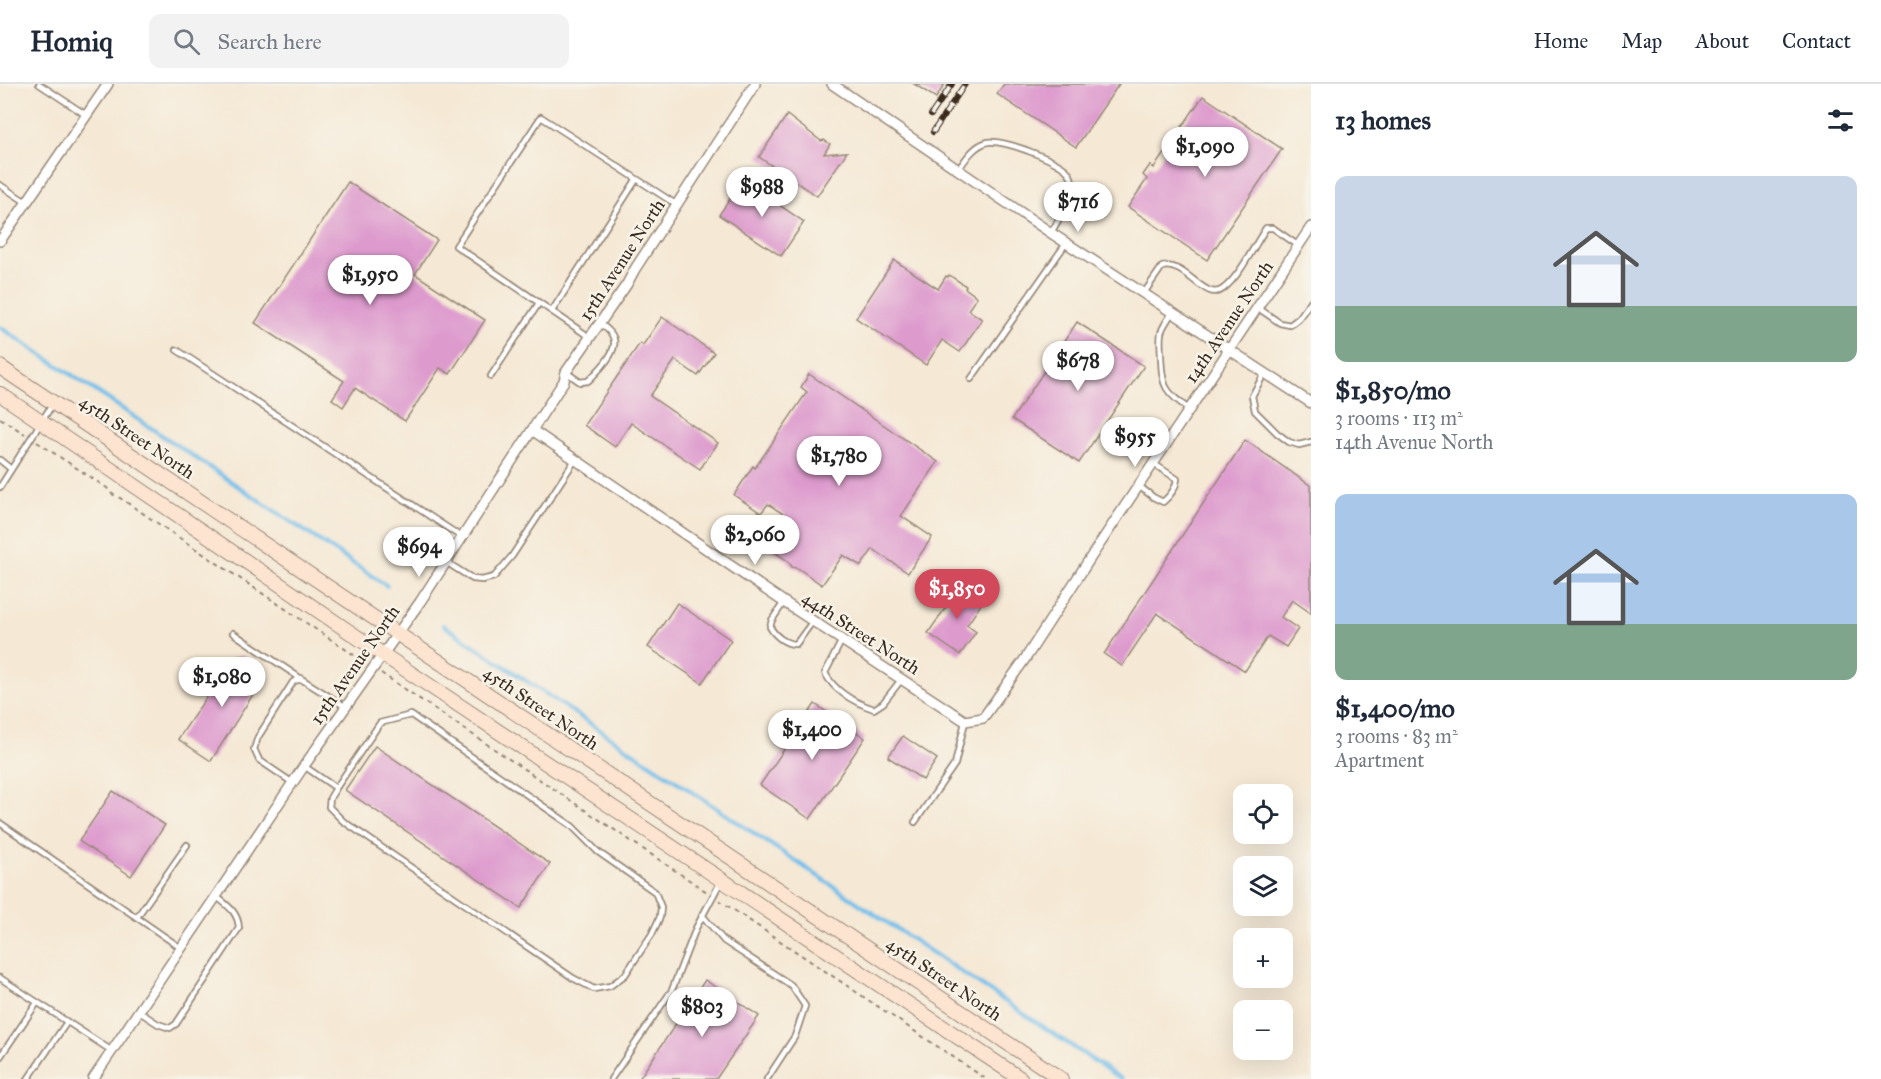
<!DOCTYPE html>
<meta charset="utf-8">
<style>
:root{--surface:#fff;--page:#f2f2f3;--text:#1f2937;--muted:#747a83;--line:#e0e1e3;--accent:#d1495b}
body{margin:0;font-family:"IM FELL Great Primer",serif;background:var(--page);color:var(--text);height:100vh;display:flex;flex-direction:column;font-size:22px;white-space:nowrap}
*{box-sizing:border-box;margin:0}
p{font-size:20px;color:var(--muted)}
.icon{flex:none;width:33px;height:33px;fill:none;stroke:currentColor;stroke-width:2;stroke-linecap:round;stroke-linejoin:round}
.map{position:relative;flex:1;overflow:hidden}
.panel{display:flex;flex-direction:column;background:var(--surface);width:570px}
.panel>*{flex:none}
.buttons{position:absolute;left:1233px;top:700px;display:grid;gap:12px}
.buttons a{display:grid;place-items:center;width:60px;height:60px;border-radius:12px;background:var(--surface);box-shadow:0 6px 24px #0002;font-size:30px}
.price{position:absolute;translate:-50% -51px;padding:0 14px;border-radius:21px;background:#fff;color:#222;font-size:20px;line-height:39px;filter:drop-shadow(0 2px 3px #0008)}
.price::after{content:'';position:absolute;left:50%;top:36px;width:18px;height:14px;margin-left:-9px;background:inherit;clip-path:polygon(0 0,100% 0,50% 100%)}
.price.on{background:var(--accent);color:#fff}
ul{padding:0;list-style:none}
li{display:grid;align-content:center;gap:12px;height:318px;padding:0 24px}
li span{display:grid;place-items:center;height:186px;border-radius:12px;color:#555}
li>.icon{margin-inline-start:auto}
span .icon{width:108px;height:108px;fill:#fffc;stroke-width:1}
li b{font-size:26px}
h2{display:flex;justify-content:space-between;align-items:center;height:72px;padding:0 24px;font-size:26px}
header{display:flex;align-items:center;gap:36px;box-sizing:border-box;height:84px;padding:0 30px;background:var(--surface);border-bottom:2px solid var(--line)}
header strong{font-size:28px}
nav{display:flex;gap:33px;margin-inline-start:auto;font-size:21px}
.search{width:420px;height:54px;background:var(--page);display:flex;align-items:center;gap:15px;box-sizing:border-box;padding:0 21px;border-radius:12px;color:var(--muted);font-size:22px}
main{display:flex;flex:1;min-height:0}
.map>svg:first-child{display:block}
.lines{fill:none;stroke-linecap:round;stroke-linejoin:round}
.stream{stroke:#6fbeea;stroke-width:4}
.building{fill:#dd9acd}
.lane-casing{stroke:#988979;stroke-width:8}
.street-casing{stroke:#988979;stroke-width:12}
.secondary-casing{stroke:#988979;stroke-width:16}
.path{stroke:#988979;stroke-width:2;stroke-dasharray:4.5 4.5;stroke-linecap:butt}
.lane{stroke:#fff;stroke-width:4.5}
.street{stroke:#fff;stroke-width:9}
.secondary{stroke:#fde4d1;stroke-width:14}
.rail-casing{stroke:#3b2a1e;stroke-width:6}
.rail{stroke:#f7f3e8;stroke-width:4;stroke-dasharray:11;stroke-linecap:butt}
.labels{text-anchor:middle;dominant-baseline:central;stroke-width:5;stroke-linejoin:round;paint-order:stroke}
.street-label{font-size:18px;fill:#3b2a1e;stroke:#f7f3e8}
</style>
<header>
<strong>Homiq</strong>
<div class="search"><svg class="icon" aria-label="search" viewBox="0 0 24 24"><circle cx="10" cy="10" r="6"/><path d="M15 15l6 6"/></svg>Search here</div>
<nav><a>Home</a><a>Map</a><a>About</a><a>Contact</a></nav>
</header>
<main>
<div class="map">
<svg width="1311" height="995" viewBox="0 0 1311 995">
<rect width="100%" height="100%" fill="#f7f3e8"/>
<filter id="ink" filterUnits="userSpaceOnUse"><feTurbulence type="fractalNoise" baseFrequency=".0167" numOctaves="2"/><feDisplacementMap in="SourceGraphic" scale="12" xChannelSelector="R" yChannelSelector="G"/><feConvolveMatrix kernelMatrix="1 2 1 2 8 2 1 2 1" color-interpolation-filters="sRGB"/></filter>
<filter id="wash" filterUnits="userSpaceOnUse"><feTurbulence type="fractalNoise" baseFrequency=".008" numOctaves="4" result="noise"/><feDisplacementMap in="SourceGraphic" scale="24" xChannelSelector="R" yChannelSelector="G"/><feGaussianBlur stdDeviation="1.35" result="paint"/><feColorMatrix in="noise" values="0 0 0 0 0 0 0 0 0 0 0 0 0 0 0 0 0 1.4 0 .05"/><feComposite in="paint" operator="in"/></filter>
<g filter="url(#wash)">
<rect width="100%" height="100%" fill="#f5e8d4"/>
<g class="lines">
<!-- stream -->
<g class="stream">
<path d="M0,243L387,502"/>
<path d="M443,541L1121,995"/>
</g>
</g>
<g id="blocks">
<!-- building -->
<g class="building">
<path d="M914,0H945L936,14Z"/>
<path d="M1004,0H1119L1076,63L997,10Z"/>
<path d="M1203,12L1282,65L1207,176L1128,123L1147,95L1143,91L1150,81L1154,84Z"/>
<path d="M787,31L821,57L824,56L830,60L824,70L847,68L817,112L759,73Z"/>
<path d="M743,96L804,138L781,172L719,131Z"/>
<path d="M348,98L437,156L415,190L485,236L450,290L440,284L405,337L355,304L343,323L332,315L344,297L255,239Z"/>
<path d="M894,176L938,205L946,192L948,193L949,191L966,202L965,204L977,213L968,226L982,235L960,268L942,256L926,281L856,234Z"/>
<path d="M662,233L714,269L698,292L675,276L650,312L718,359L700,385L631,339L615,363L584,341L640,259L643,261Z"/>
<path d="M1077,238L1144,282L1079,379L1012,335Z"/>
<path d="M809,290L938,378L901,432L932,453L908,489L873,465L861,482L843,471L822,501L799,485L792,483L788,477L764,461L785,431L768,420L761,429L734,411L753,382L755,384L807,308L801,303Z"/>
<path d="M1245,356L1311,402V529L1292,516L1281,533L1298,545L1286,563L1268,552L1245,587L1157,529L1122,582L1104,570Z"/>
<path d="M962,500L984,516L967,541L976,548L960,571L928,549Z"/>
<path d="M677,519L731,556L702,599L648,563Z"/>
<path d="M238,572H243L263,586L264,593L211,677L178,655L216,599L218,600Z"/>
<path d="M815,620L865,654L810,735L760,701Z"/>
<path d="M903,652L937,675L923,696L888,673Z"/>
<path d="M375,662L550,780L521,824L345,706Z"/>
<path d="M113,707L165,741L131,792L79,757Z"/>
<path d="M705,896L759,932L716,995H639Z"/>
</g>
</g>
</g>
<g filter="url(#ink)">
<use href="#blocks" fill-opacity="0" stroke="#988979" stroke-width="1.5"/>
<g class="lines">
<!-- lane casing -->
<g class="lane-casing">
<g id="lane">
<path d="M39,0L86,31"/>
<path d="M958,86C965,76 974,61 988,58C1004,56 1059,76 1069,89C1072,94 1073,101 1075,107L1051,149"/>
<path d="M0,101L26,118"/>
<path d="M1144,209L1162,183C1185,176 1205,219 1223,205C1240,192 1254,162 1266,144H1273L1299,162"/>
<path d="M1258,224L1280,239L1290,241L1299,234L1311,217"/>
<path d="M552,227L636,96"/>
<path d="M1172,229C1158,250 1160,248 1161,272C1162,304 1165,307 1190,326"/>
<path d="M591,254L456,162L541,33L677,121"/>
<path d="M177,266L463,454"/>
<path d="M566,288L580,298L588,297C597,288 620,267 613,253C611,247 604,243 600,239"/>
<path d="M1264,290L1252,312L1255,327L1277,349L1289,358L1299,361L1311,358"/>
<path d="M491,292L539,219"/>
<path d="M971,295L1067,158"/>
<path d="M0,376L11,385"/>
<path d="M1139,402L1153,413L1163,418C1170,412 1176,405 1177,395L1154,380"/>
<path d="M0,403L52,321"/>
<path d="M446,478L473,495L482,496L494,493L512,472L575,376"/>
<path d="M784,518L772,536L770,543C775,552 785,560 796,560L813,537"/>
<path d="M233,549L303,596"/>
<path d="M842,556L825,589C835,608 853,618 874,625L883,619L901,596"/>
<path d="M304,682L336,704L380,639L411,631L572,742L598,768L655,808L661,823L660,833L652,850L625,891L610,902L594,905L573,894L343,737L329,723L330,714L336,704"/>
<path d="M293,699L259,676L254,665L258,653L293,598L297,596H303L346,623"/>
<path d="M915,738L955,680L965,638"/>
<path d="M0,739L181,864"/>
<path d="M702,831L724,857L791,901L805,922L795,952L767,995"/>
<path d="M137,833L187,761"/>
<path d="M0,894L112,967"/>
<path d="M138,927L158,940L170,944L176,940L239,844C238,828 228,822 217,813"/>
<path d="M0,973L37,919"/>
<path d="M28,995L67,938"/>
<path d="M611,995L672,906L696,844L720,799"/>
</g>
</g>
<!-- street casing -->
<g class="street-casing">
<g id="street">
<path d="M832,0L1051,149L1311,319"/>
<path d="M0,157L108,0"/>
<path d="M532,346L784,518L965,637L983,634L1027,572L1091,473L1311,143"/>
<path d="M93,995L304,682L420,518L564,297L566,288L627,200L635,185L755,0"/>
</g>
</g>
<!-- secondary casing -->
<g class="secondary-casing">
<g id="secondary">
<path d="M0,283L1061,995"/>
<path d="M0,310L382,570L1021,995"/>
</g>
</g>
<!-- path -->
<g class="path">
<path d="M0,334L25,350"/>
<path d="M37,358L107,404L112,410L120,414L366,579"/>
<path d="M381,589L707,808"/>
<path d="M719,816L986,995"/>
</g>
<!-- lane -->
<use href="#lane" class="lane"/>
<!-- street -->
<use href="#street" class="street"/>
<!-- secondary -->
<use href="#secondary" class="secondary"/>
<!-- rail casing -->
<g class="rail-casing">
<g id="rail">
<path d="M931,31L952,0"/>
<path d="M933,48L965,0"/>
</g>
</g>
<!-- rail -->
<use href="#rail" class="rail"/>
</g>
</g>
<g class="labels">
<!-- street labels -->
<g class="street-label">
<text transform="translate(622 176) rotate(-57)">15th Avenue North</text>
<text transform="translate(1229 238) rotate(-56)">14th Avenue North</text>
<text transform="translate(137 353) rotate(34)">45th Street North</text>
<text transform="translate(861 549) rotate(33)">44th Street North</text>
<text transform="translate(355 581) rotate(-55)">15th Avenue North</text>
<text transform="translate(541 624) rotate(34)">45th Street North</text>
<text transform="translate(944 895) rotate(34)">45th Street North</text>
</g>
</g>
</svg>
<div class="buttons">
<a><svg class="icon" aria-label="locate" viewBox="0 0 24 24"><circle cx="12" cy="12" r="6"/><path d="M12 2v4M12 18v4M2 12h4M18 12h4"/></svg></a>
<a><svg class="icon" aria-label="layers" viewBox="0 0 24 24"><path d="M12 4l9 5-9 5-9-5zM3 14l9 5 9-5"/></svg></a>
<a>+</a>
<a>−</a>
</div>
<b class="price" style="left:1205px;top:94px">$1,090</b>
<b class="price" style="left:762px;top:134px">$988</b>
<b class="price" style="left:1078px;top:149px">$716</b>
<b class="price" style="left:370px;top:222px">$1,950</b>
<b class="price" style="left:1078px;top:308px">$678</b>
<b class="price" style="left:1135px;top:384px">$955</b>
<b class="price" style="left:839px;top:403px">$1,780</b>
<b class="price" style="left:755px;top:482px">$2,060</b>
<b class="price" style="left:419px;top:494px">$694</b>
<b class="price on" style="left:957px;top:536px">$1,850</b>
<b class="price" style="left:222px;top:624px">$1,080</b>
<b class="price" style="left:812px;top:677px">$1,400</b>
<b class="price" style="left:702px;top:954px">$803</b>
</div>
<section class="panel">
<h2>13 homes<svg class="icon" aria-label="filters" viewBox="0 0 24 24"><path d="M4 7h16M4 17h16"/><circle cx="9" cy="7" r="2"/><circle cx="15" cy="17" r="2"/></svg></h2>
<ul>
<li><span style="background:linear-gradient(#c9d6e8 70%,#7fa58c 0)"><svg class="icon" aria-label="home" viewBox="0 0 24 24"><path d="M3 11l9-7 9 7M6 9v11h12V9"/></svg></span><div><b>$1,850/mo</b><p>3 rooms · 113 m²</p><p>14th Avenue North</p></div></li>
<li><span style="background:linear-gradient(#a9c7e8 70%,#7fa58c 0)"><svg class="icon" aria-label="home" viewBox="0 0 24 24"><path d="M3 11l9-7 9 7M6 9v11h12V9"/></svg></span><div><b>$1,400/mo</b><p>3 rooms · 83 m²</p><p>Apartment</p></div></li>
</ul>
</section>
</main>
